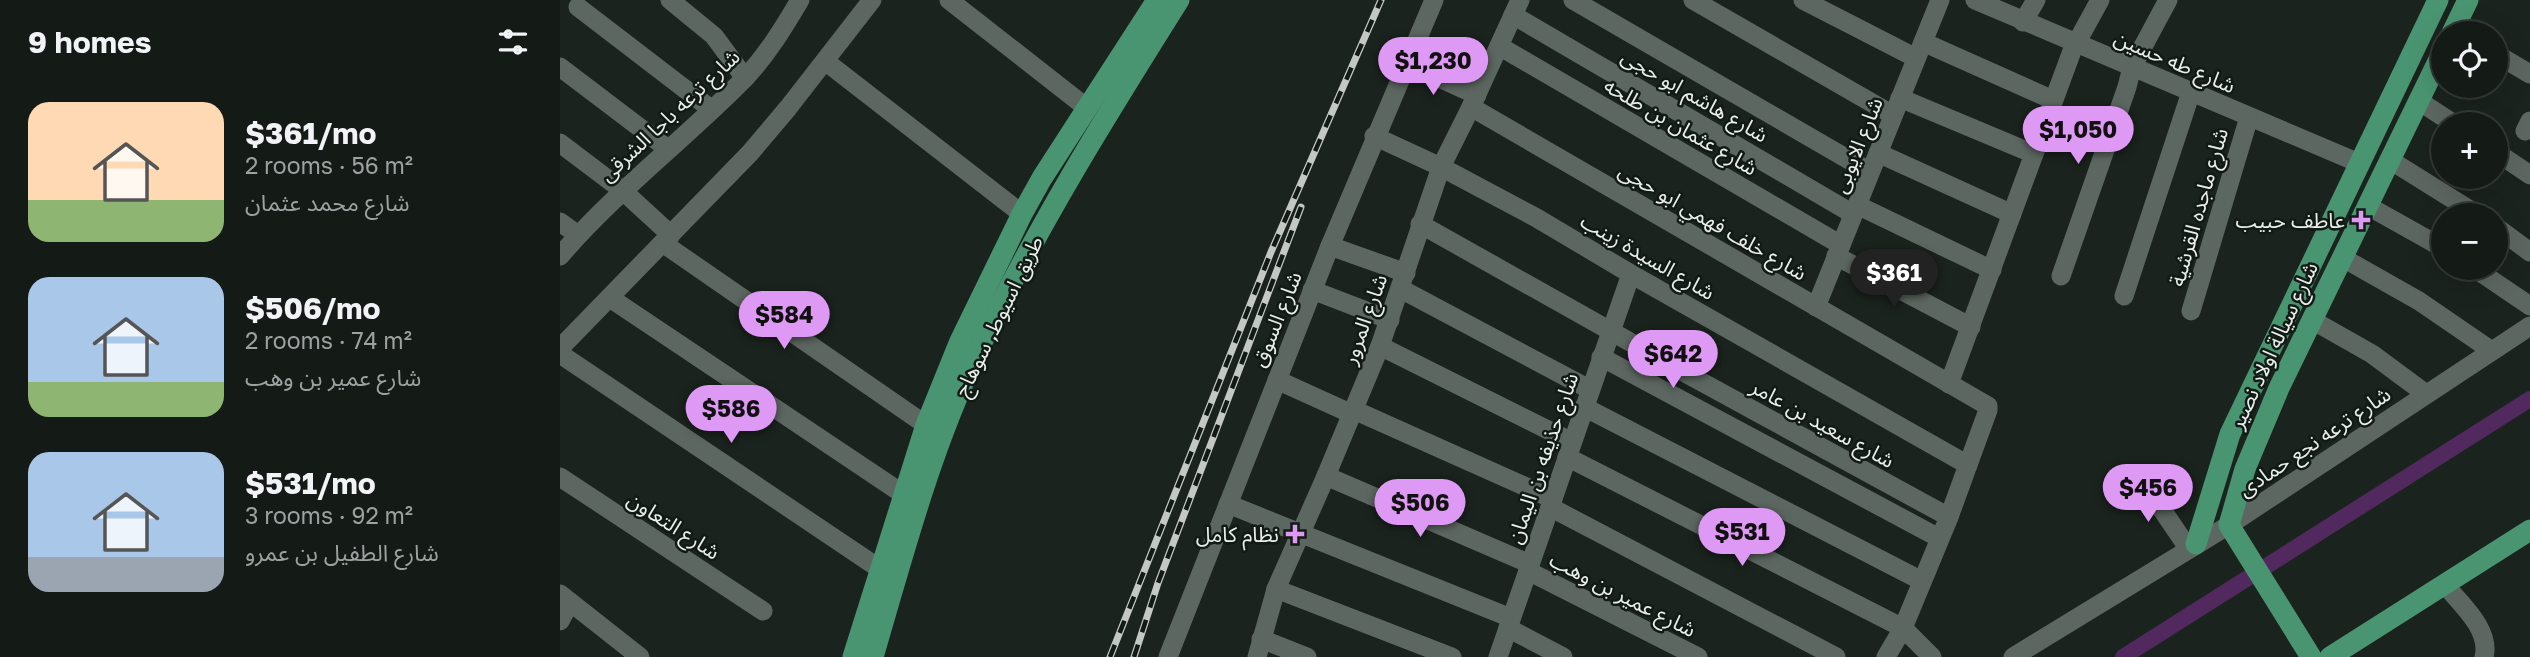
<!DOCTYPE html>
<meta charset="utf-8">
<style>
:root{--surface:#141a16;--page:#1d231f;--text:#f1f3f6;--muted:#9da1a1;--line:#333835;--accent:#dd99f3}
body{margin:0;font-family:"Golos Text","Noto Sans Arabic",sans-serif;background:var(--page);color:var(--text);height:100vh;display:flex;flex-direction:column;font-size:26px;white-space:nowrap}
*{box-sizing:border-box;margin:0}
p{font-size:23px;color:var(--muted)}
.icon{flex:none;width:38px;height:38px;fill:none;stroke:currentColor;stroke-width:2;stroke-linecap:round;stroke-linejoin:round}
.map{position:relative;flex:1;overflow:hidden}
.drawer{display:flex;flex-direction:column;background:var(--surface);width:560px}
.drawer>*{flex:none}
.buttons{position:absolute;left:1871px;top:21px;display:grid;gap:14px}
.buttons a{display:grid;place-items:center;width:77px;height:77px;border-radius:50%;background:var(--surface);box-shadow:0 7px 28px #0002,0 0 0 2px var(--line);font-size:35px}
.price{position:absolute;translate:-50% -60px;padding:0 16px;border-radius:24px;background:var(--accent);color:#111;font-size:23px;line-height:46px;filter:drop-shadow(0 2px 4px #0008)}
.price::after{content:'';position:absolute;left:50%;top:42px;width:21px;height:16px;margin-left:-10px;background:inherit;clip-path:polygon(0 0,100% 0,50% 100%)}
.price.selected{background:#222;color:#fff}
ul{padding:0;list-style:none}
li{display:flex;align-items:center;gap:21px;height:175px;padding:0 28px}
li span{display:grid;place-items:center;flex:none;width:196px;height:140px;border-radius:21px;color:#555}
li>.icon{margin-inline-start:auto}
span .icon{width:84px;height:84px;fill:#fffc;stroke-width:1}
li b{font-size:30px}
h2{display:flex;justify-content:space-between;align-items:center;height:84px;padding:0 28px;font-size:30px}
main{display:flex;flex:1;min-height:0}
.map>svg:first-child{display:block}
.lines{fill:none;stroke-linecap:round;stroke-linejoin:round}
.canal{stroke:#51295e;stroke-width:16}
.minor{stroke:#5d6761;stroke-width:19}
.major{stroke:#4a9571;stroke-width:21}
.rail-casing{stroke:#c3c8c5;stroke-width:7}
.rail{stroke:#111a15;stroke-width:4.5;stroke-dasharray:13;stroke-linecap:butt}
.poi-dot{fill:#dd99f3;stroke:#111a15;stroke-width:2.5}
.labels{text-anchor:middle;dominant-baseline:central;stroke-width:5;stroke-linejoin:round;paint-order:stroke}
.street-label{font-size:21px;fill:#e9eeeb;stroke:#111a15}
.poi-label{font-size:21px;fill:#e9eeeb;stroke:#111a15;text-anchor:end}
</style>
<main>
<section class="drawer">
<h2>9 homes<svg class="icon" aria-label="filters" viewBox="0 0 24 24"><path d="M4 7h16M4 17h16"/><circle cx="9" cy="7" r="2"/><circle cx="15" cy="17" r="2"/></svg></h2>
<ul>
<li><span style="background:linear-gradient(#ffd9b3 70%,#8fb573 0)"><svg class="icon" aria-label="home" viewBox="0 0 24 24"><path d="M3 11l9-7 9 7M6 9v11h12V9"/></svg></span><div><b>$361/mo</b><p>2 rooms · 56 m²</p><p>شارع محمد عثمان</p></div></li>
<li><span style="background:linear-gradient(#a9c7e8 75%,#8fb573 0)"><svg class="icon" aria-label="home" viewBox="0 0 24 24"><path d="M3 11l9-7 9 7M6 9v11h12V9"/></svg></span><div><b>$506/mo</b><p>2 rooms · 74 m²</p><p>شارع عمير بن وهب</p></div></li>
<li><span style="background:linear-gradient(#a9c7e8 75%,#9aa5b1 0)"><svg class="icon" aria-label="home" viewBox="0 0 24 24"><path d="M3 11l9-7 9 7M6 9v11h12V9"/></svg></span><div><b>$531/mo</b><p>3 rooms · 92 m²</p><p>شارع الطفيل بن عمرو</p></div></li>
</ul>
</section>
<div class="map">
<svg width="1970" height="657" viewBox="0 0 1970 657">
<rect width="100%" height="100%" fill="#1b231e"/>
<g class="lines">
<!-- canal -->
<path class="canal" d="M1563,657L1970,399"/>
<!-- minor -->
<g class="minor">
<path d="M110,0L154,36L185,78"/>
<path d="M389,0L527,108"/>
<path d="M1013,0L1310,172"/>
<path d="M1133,0L1333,115"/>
<path d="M1243,0L1356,58"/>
<path d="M1415,0L1799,163"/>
<path d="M18,7L151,109"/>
<path d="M953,15L1293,214"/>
<path d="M1463,22L1476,0"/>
<path d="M1363,42L1493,100"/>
<path d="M939,46L1281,245"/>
<path d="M1936,54L1970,74"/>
<path d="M265,61L462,214"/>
<path d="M846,63L917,95"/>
<path d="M0,67L108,149"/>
<path d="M1340,98L1474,154"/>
<path d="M1859,101L1894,124"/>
<path d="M911,107L1428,406V410L1389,517L1343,628L1326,657"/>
<path d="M1965,131L1970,121"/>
<path d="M814,136L881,167L975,217L1071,274L1408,465"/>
<path d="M0,143L62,190L111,235"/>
<path d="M1936,152L1970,175"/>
<path d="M1318,153L1452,214"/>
<path d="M1830,160L1918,215"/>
<path d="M1297,205L1432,270"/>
<path d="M1808,206L1883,248"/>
<path d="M0,222L18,235"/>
<path d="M860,224L1127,374L1389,517"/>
<path d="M1936,227L1970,252"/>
<path d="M104,244L366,425"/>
<path d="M770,246L846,273"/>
<path d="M0,256C56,191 125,139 185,78C207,55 224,27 240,0"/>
<path d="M1276,256L1411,327"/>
<path d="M1783,258L1859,301L1932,351"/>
<path d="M1914,268L1970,306"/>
<path d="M1501,276L1567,87L1572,67L1608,0"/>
<path d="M841,289L1029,389"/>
<path d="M752,290L830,320"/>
<path d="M1564,296L1631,92"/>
<path d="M50,298L343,494"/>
<path d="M1256,307L1380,0"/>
<path d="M1631,311L1689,117"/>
<path d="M1752,320L1812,354L1866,394"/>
<path d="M820,346L1012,442"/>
<path d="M0,348L190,153L228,108L312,0"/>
<path d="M0,354L320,569"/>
<path d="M1041,357L1379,538"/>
<path d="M717,380L792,414"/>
<path d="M1389,384L1512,51L1540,0"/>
<path d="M1024,407L1362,581"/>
<path d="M794,410L993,499"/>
<path d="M1007,457L1343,628L1372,657"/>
<path d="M766,476L970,564"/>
<path d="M0,477L203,611"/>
<path d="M1580,477L1628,548"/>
<path d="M668,504L951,618"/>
<path d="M990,507L1276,657"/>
<path d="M968,571L1138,657"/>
<path d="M1885,585C1901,604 1931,630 1924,657"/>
<path d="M716,589L892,657"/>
<path d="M0,594L80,657"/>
<path d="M0,621L10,602"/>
<path d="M948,628L1003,657"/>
<path d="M701,639L747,657"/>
<path d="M608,657L770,246L874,0"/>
<path d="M697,657L716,589L766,476L820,346L881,167L911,107L960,0"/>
<path d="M938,657L1071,274"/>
<path d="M1453,657L1669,525L1970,326"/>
</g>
<!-- major -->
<g class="major">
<path d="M1892,33L1908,0"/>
<path d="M1636,544L1670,434L1878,0"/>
<path d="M293,657L366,425L400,341L462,214L482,178L597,0"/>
<path d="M313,657C343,555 370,451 416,355C474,231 546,116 619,0"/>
<path d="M1751,657L1669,525L1685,469L1719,388L1883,51"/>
<path d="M1770,657L1970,530"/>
</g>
<!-- rail casing -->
<g class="rail-casing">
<g id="rail">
<path d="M550,657L711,252L821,0"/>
<path d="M574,657L598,583L741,207"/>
</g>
</g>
<!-- rail -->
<use href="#rail" class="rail"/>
</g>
<!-- markers -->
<g class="poi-dot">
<path d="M1797.5 209.5h7v7h7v7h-7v7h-7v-7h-7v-7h7z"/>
<path d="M731.5 523.5h7v7h7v7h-7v7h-7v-7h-7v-7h7z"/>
</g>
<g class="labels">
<!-- street labels -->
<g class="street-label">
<text transform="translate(1615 61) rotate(23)">شارع طه حسين</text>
<text transform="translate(1135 95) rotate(30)">شارع هاشم ابو حجى</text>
<text transform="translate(109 115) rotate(-43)">شارع ترعه باجا الشرقى</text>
<text transform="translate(1121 126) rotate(30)">شارع عثمان بن طلحه</text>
<text transform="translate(1297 145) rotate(-68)">شارع الايوبى</text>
<text transform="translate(1638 207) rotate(-74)">شارع ماجده القرشية</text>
<text transform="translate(1153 221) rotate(30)">شارع خلف فهمي ابو حجى</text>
<text transform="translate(1088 256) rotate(30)">شارع السيدة زينب</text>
<text transform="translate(438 316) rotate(-64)">طريق اسيوط, سوهاج</text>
<text transform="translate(716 319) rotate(-68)">شارع السوق</text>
<text transform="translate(804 319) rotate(-70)">شارع المرور</text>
<text transform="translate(1713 345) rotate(-65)">شارع سيالة اولاد نصير</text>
<text transform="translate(1263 423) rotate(29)">شارع سعيد بن عامر</text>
<text transform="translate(1754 441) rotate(-34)">شارع ترعه نجع حمادى</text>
<text transform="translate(982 458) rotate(-71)">شارع حذيفه بن اليمان</text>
<text transform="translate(114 525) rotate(33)">شارع التعاون</text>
<text transform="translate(1063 594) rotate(27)">شارع عمير بن وهب</text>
</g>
<!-- poi labels -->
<g class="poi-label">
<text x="1785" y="220">عاطف حبيب</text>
<text x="719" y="534">نظام كامل</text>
</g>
</g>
</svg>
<div class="buttons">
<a><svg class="icon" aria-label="locate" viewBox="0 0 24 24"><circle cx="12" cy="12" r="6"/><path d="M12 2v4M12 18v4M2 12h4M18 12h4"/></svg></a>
<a>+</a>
<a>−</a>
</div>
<b class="price" style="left:873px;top:97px">$1,230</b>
<b class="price" style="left:1518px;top:166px">$1,050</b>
<b class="price selected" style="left:1334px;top:309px">$361</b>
<b class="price" style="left:224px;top:351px">$584</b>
<b class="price" style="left:1113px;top:390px">$642</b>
<b class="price" style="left:171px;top:445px">$586</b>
<b class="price" style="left:1588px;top:524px">$456</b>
<b class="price" style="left:860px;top:539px">$506</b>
<b class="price" style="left:1182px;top:568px">$531</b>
</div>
</main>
